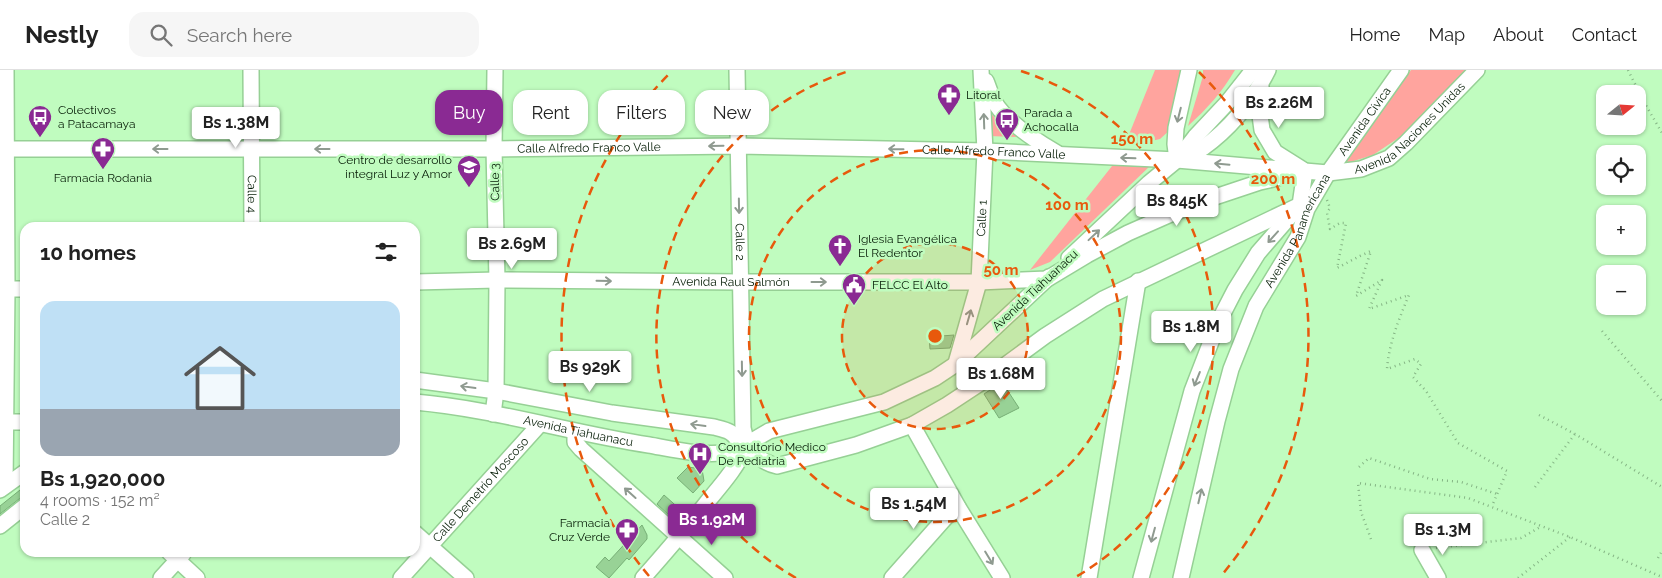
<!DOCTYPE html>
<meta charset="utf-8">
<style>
:root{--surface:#fff;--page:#f6f6f6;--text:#222;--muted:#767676;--line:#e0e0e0;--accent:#8a2a93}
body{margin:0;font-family:Raleway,sans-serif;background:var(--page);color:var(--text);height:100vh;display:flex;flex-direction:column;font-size:19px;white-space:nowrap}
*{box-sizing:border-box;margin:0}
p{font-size:16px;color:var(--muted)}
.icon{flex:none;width:28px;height:28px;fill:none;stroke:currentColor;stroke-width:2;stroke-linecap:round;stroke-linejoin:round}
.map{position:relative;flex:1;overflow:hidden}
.drawer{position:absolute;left:20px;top:152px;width:400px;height:335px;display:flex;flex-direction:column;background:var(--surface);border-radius:15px;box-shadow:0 1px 4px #0004}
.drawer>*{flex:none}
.banner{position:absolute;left:435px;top:20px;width:475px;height:45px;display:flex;gap:10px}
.needle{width:32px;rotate:72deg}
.tools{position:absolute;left:1596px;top:15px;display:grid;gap:10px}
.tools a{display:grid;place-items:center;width:50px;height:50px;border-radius:10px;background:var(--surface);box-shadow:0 1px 4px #0004;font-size:25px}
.price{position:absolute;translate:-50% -42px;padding:0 11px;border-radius:5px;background:#fff;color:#222;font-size:16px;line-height:32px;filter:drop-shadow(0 1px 2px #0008)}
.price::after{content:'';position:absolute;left:50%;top:30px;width:15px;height:11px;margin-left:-8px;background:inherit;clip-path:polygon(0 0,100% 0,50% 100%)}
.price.current{background:var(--accent);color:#fff}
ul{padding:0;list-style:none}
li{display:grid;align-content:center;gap:10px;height:265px;padding:0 20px}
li+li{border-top:1px solid var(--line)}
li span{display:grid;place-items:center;height:155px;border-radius:15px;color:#555}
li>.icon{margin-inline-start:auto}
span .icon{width:90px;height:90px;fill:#fffc;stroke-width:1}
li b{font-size:21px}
h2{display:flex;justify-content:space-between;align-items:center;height:60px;padding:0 20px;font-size:21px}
.chip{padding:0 18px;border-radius:15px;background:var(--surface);box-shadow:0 1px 4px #0004;font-size:18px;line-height:45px}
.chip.current{background:var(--accent);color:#fff}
header{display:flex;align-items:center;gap:30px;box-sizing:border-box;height:70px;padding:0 25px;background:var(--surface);border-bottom:1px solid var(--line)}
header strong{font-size:24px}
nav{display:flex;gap:28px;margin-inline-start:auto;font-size:18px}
.search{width:350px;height:45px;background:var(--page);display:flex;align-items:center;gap:12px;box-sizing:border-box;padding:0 18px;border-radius:15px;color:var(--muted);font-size:19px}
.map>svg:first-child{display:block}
.green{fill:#ffa49e}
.building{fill:#98d296;stroke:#77af76}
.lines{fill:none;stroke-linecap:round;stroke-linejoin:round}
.minor-casing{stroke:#96d095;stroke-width:18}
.path{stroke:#85b585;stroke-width:2.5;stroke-dasharray:1 4;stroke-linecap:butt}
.minor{stroke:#fff;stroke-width:15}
.oneway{stroke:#8f9a90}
.ring{fill:none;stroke:#e8590c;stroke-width:2.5;stroke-dasharray:9 6}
.labels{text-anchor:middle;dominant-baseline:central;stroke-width:5;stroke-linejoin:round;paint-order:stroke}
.poi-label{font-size:12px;fill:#071e08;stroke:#c0fcbf;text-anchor:start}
.street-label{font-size:12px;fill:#071e08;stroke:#c0fcbf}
.centre{fill:#e8590c;stroke:#c0fcbf;stroke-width:2.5}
.ring-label{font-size:15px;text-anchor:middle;font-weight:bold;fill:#e8590c;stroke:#c0fcbf;stroke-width:5;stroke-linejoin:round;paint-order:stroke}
</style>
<header>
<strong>Nestly</strong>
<div class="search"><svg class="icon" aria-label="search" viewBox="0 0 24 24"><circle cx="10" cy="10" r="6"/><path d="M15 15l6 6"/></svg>Search here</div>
<nav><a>Home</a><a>Map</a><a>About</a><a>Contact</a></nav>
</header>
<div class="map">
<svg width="1662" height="508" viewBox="0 0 1662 508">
<rect width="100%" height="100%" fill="#c0fcbf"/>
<!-- green -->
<g class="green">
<path d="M1155,0H1187L1171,59L1160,69L1143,73L1126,72Z"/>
<path d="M1203,0H1235C1222,22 1207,39 1188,56L1203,6Z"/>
<path d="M1411,0H1468L1400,67L1373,85L1344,94Z"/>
<path d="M986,38L1006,60L1018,67L988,66Z"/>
<path d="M1116,91L1151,95L1050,192L1030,200Z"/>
</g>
<!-- building -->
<g class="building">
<path d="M954,265L950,278L930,279L929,267Z"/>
<path d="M1002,312L1019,338L999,348L984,324Z"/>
<path d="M688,397L702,399L704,411L693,423L677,408Z"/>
<path d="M25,416V427L19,429L0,444V436Z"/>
<path d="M664,425L682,441L677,447L672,448L657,434Z"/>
<path d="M642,455L647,465V469L629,490L627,488L609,508L596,497L605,487L609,491Z"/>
</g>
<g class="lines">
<!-- minor casing -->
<g class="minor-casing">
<g id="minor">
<path id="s1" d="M251,0L252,158"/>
<path id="s2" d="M737,0L743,358L747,374"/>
<path d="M986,11C989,18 991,26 995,33C1007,52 1038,72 1057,83"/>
<path d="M1261,16L1259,38L1262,60L1275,82L1302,99"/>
<path id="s3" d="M0,79H494L738,76L985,81L1177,90L1328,103L1361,99L1389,88L1406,73L1477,0"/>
<path d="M1178,89C1186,86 1196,83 1203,78C1231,58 1253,30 1268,0"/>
<path d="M1177,90L1175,74L1176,58L1189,0"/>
<path d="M1069,188L1149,113L1177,90L1195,67L1227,33L1253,0"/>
<path id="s4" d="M415,212L497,210L741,212H979L1047,209L1087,185L1128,163L1171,144L1215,127L1260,112L1294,104"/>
<path d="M0,219H25"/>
<path id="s5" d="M956,293L979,212L985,81L981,0"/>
<path d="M415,310L496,321L612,343L714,357C726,360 734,361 739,373"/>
<path id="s6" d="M415,332C494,339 571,363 649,375C672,379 705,387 729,382C735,381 736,378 739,373"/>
<path d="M493,344L496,321L497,210L494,79L495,0"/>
<path d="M0,352H25"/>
<path d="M912,355L958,437L1002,508"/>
<path d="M575,362V372L581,379L725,508"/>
<path d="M739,373L747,374L769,361L884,332L935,308L956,294L1049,207"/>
<path d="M747,374C756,385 763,393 777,396L856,375L912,355L947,335L985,310L1045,266L1103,229L1300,135L1305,101"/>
<path d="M5,416L7,219L6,0"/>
<path d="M0,420L25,402"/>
<path d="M0,456L25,436"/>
<path d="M415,463L466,508"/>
<path d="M1422,480L1438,508"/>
<path d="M169,482L197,508"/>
<path d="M161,508L183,484"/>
<path id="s7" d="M401,508L540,354"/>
<path d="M643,508C665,483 687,458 708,431C723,413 738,396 747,374"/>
<path d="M892,508L946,447L958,437"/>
<path d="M1089,508L1138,211"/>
<path d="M1141,508L1192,321L1219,251L1235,220L1258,183L1297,138"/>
<path id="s8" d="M1181,508L1217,351L1231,299L1256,236L1298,167L1307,139L1328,103L1401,0"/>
</g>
</g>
<!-- path -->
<g class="path">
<path d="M1628,0L1644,32L1662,63"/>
<path d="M1327,130L1330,138L1327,143L1330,159L1340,153H1346L1337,198L1360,186L1371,181L1356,226L1382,210L1369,239L1409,225C1399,249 1389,273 1387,299L1415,289L1421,294L1413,307L1426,321L1458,373L1507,401L1492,436"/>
<path d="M1602,261L1662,331"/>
<path d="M1539,345L1575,364L1662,417"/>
<path d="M1359,397L1369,388L1430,409L1461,412L1497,424"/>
<path d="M1535,417L1575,364"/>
<path d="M1371,469L1361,442L1358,413L1468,428L1570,467L1662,507"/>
<path d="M1436,478L1521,468L1542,456"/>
<path d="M1658,488L1662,481"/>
<path d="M1518,508L1570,467"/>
</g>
<!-- minor -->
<use href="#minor" class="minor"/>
</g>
<!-- one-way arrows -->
<defs><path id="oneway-shaft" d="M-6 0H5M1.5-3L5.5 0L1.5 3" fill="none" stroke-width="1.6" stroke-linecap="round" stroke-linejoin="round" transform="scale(1.25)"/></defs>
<g class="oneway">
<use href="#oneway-shaft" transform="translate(1179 45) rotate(104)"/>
<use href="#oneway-shaft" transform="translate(984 51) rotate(-92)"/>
<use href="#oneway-shaft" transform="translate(716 76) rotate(179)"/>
<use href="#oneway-shaft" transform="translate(160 79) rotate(180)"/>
<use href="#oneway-shaft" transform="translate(322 79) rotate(180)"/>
<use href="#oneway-shaft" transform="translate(896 79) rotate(-179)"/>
<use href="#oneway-shaft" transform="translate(1128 88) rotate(-178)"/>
<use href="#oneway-shaft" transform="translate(1222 94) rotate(-175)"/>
<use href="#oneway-shaft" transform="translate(739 136) rotate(89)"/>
<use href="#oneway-shaft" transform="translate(1094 165) rotate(-43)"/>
<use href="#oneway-shaft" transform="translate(1273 167) rotate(132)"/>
<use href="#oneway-shaft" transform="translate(604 211) rotate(1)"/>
<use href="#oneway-shaft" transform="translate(819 212)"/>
<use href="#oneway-shaft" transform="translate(969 247) rotate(-74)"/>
<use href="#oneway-shaft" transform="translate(742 299) rotate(89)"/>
<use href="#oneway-shaft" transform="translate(1197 309) rotate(112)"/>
<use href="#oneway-shaft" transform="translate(468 317) rotate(-172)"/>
<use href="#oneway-shaft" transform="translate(698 355) rotate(-172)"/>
<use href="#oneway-shaft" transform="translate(630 423) rotate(-138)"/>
<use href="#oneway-shaft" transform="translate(1200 426) rotate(-77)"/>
<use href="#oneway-shaft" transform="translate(1153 465) rotate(105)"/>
<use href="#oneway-shaft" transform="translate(989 488) rotate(59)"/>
</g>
<!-- distance rings -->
<circle cx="935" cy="266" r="93" fill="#e8590c" fill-opacity=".12"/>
<g class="ring">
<circle cx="935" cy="266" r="93"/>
<circle cx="935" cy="266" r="186"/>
<path d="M796 508A279 279 0 0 1 849 1M1021 1A279 279 0 0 1 1074 508"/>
<path d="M649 506A373 373 0 0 1 671 2M1199 2A373 373 0 0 1 1221 506"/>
</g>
<!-- icons -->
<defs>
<g id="pharmacy-pin" transform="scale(1.25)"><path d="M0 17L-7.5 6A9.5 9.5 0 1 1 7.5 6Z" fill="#8a2a93" stroke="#c0fcbf"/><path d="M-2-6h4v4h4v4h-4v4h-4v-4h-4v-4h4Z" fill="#fff"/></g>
<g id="bus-pin" transform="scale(1.25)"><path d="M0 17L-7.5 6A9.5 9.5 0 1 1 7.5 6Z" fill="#8a2a93" stroke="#c0fcbf"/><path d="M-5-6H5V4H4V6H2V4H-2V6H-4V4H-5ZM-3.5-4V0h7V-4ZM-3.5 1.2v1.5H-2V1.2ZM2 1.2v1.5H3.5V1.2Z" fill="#fff"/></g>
<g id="school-pin" transform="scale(1.25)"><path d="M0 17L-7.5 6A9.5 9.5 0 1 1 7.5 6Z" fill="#8a2a93" stroke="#c0fcbf"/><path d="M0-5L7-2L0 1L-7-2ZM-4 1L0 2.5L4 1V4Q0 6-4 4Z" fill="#fff"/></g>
<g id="church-pin" transform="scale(1.25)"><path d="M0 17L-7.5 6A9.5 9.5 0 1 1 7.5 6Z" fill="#8a2a93" stroke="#c0fcbf"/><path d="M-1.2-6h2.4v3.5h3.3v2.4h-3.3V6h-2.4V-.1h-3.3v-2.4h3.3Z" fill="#fff"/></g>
<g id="civic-pin" transform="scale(1.25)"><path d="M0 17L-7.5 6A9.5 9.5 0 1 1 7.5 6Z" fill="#8a2a93" stroke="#c0fcbf"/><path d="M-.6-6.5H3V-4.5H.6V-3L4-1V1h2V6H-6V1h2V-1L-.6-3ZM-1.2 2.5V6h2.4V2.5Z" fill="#fff"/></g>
<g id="hospital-pin" transform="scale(1.25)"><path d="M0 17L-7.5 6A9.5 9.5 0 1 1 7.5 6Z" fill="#8a2a93" stroke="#c0fcbf"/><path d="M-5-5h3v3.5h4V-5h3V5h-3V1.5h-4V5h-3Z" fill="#fff"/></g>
</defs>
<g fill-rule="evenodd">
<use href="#pharmacy-pin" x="949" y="25"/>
<use href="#bus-pin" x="40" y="47"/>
<use href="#bus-pin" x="1007" y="50"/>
<use href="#pharmacy-pin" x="103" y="79"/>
<use href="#school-pin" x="469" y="97"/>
<use href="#church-pin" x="840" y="176"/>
<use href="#civic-pin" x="854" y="215"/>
<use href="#hospital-pin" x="700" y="384"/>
<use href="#pharmacy-pin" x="627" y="460"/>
</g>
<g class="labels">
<!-- poi labels -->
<g class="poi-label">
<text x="966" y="25">Litoral</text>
<text x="58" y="40">Colectivos<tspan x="58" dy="14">a Patacamaya</tspan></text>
<text x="1024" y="43">Parada a<tspan x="1024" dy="14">Achocalla</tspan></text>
<text x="452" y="90" text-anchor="end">Centro de desarrollo<tspan x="452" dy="14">integral Luz y Amor</tspan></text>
<text x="103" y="108" text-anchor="middle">Farmacia Rodania</text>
<text x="858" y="169">Iglesia Evangélica<tspan x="858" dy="14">El Redentor</tspan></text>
<text x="872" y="215">FELCC El Alto</text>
<text x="718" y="377">Consultorio Medico<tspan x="718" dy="14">De Pediatria</tspan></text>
<text x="610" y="453" text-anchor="end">Farmacia<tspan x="610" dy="14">Cruz Verde</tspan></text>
</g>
<!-- street labels -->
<g class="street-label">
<text stroke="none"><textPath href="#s8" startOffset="498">Avenida Cívica</textPath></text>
<text stroke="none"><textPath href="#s3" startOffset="1426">Avenida Naciones Unidas</textPath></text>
<text stroke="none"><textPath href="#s3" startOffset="589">Calle Alfredo Franco Valle</textPath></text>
<text stroke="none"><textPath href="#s3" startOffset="994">Calle Alfredo Franco Valle</textPath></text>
<text transform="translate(495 112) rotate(-91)">Calle 3</text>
<text stroke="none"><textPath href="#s1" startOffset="124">Calle 4</textPath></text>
<text stroke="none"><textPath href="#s5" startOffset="148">Calle 1</textPath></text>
<text stroke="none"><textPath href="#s8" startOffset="369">Avenida Panamericana</textPath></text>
<text stroke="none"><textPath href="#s2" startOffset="172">Calle 2</textPath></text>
<text stroke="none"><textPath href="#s4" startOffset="316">Avenida Raul Salmón</textPath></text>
<text transform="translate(1035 220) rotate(-43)">Avenida Tiahuanacu</text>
<text stroke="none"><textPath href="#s6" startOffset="166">Avenida Tiahuanacu</textPath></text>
<text stroke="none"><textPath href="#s7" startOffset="119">Calle Demetrio Moscoso</textPath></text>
</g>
</g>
<circle cx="935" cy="266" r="8" class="centre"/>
<g class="ring-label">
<text x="1132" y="74">150 m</text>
<text x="1273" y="114">200 m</text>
<text x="1067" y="140">100 m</text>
<text x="1001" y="205">50 m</text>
</g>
</svg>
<div class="tools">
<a><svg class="needle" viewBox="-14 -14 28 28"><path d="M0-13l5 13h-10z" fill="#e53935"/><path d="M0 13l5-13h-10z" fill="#767676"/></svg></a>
<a><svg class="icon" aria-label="locate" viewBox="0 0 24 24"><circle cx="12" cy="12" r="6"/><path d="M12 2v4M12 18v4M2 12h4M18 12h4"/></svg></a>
<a>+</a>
<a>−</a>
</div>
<b class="price" style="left:1279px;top:59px">Bs 2.26M</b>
<b class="price" style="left:236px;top:79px">Bs 1.38M</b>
<b class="price" style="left:1177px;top:157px">Bs 845K</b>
<b class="price" style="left:512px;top:200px">Bs 2.69M</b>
<b class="price" style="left:1191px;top:283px">Bs 1.8M</b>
<b class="price" style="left:590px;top:323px">Bs 929K</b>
<b class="price" style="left:1001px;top:330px">Bs 1.68M</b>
<b class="price" style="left:914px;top:460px">Bs 1.54M</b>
<b class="price current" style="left:712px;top:476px">Bs 1.92M</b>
<b class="price" style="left:1443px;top:486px">Bs 1.3M</b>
<div class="banner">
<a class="chip current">Buy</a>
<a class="chip">Rent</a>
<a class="chip">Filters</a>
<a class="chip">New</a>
</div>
<section class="drawer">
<h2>10 homes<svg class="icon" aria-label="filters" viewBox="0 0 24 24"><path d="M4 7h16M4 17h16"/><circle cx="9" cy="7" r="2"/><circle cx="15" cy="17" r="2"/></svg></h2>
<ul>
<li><span style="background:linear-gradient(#bfe0f5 70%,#9aa5b1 0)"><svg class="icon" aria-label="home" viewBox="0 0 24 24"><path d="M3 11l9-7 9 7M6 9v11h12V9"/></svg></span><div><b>Bs 1,920,000</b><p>4 rooms · 152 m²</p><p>Calle 2</p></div></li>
</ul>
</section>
</div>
